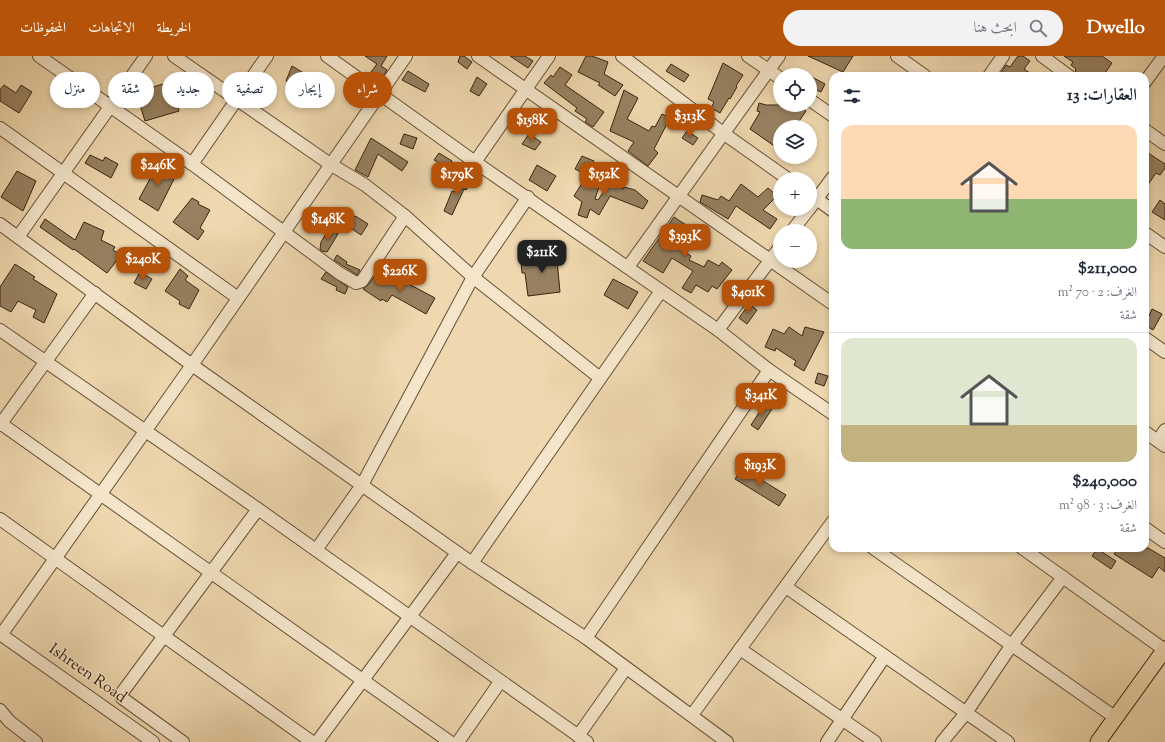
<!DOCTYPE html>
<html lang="ar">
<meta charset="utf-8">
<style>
:root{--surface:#fff;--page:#f2f2f3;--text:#1f2937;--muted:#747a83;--line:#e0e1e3;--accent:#b45309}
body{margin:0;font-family:"Sorts Mill Goudy",Amiri,serif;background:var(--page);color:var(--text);direction:rtl;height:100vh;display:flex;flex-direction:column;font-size:15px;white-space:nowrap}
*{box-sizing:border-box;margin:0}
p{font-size:13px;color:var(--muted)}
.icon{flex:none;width:22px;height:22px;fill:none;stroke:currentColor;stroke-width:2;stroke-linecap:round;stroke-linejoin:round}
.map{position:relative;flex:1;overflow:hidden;direction:ltr}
.sheet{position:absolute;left:829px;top:16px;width:320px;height:480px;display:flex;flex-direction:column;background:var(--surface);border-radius:12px;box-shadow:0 2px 6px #0003;direction:rtl}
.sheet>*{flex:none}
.top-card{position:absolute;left:12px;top:16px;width:380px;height:36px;direction:rtl;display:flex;gap:8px}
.controls{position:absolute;left:773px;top:12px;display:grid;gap:8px}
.controls a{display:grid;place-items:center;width:44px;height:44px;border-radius:50%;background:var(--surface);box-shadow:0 2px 6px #0003;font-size:20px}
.price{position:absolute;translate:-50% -34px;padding:0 9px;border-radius:8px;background:var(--accent);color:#fff;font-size:13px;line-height:26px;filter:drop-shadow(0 1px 2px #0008)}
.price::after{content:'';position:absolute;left:50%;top:24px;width:12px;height:9px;margin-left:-6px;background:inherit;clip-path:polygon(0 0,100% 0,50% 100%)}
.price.selected{background:#222;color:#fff}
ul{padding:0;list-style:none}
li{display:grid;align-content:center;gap:8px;height:212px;padding:0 12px}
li+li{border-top:1px solid var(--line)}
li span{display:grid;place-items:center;height:124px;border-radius:12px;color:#555}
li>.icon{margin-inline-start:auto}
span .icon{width:72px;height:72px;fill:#fffc;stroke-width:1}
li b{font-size:17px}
h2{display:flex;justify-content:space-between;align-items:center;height:48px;padding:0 12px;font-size:17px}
.tag{padding:0 14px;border-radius:18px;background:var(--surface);box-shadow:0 2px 6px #0003;font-size:14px;line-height:36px}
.tag.selected{background:var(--accent);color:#fff}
header{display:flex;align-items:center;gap:24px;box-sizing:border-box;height:56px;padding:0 20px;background:var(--accent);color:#fff}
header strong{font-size:19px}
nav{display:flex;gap:22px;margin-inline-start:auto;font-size:14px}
.search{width:280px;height:36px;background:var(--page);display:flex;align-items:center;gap:10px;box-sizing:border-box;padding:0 14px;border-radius:22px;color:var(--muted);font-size:15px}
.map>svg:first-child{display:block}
.building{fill:#978161;stroke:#38230c}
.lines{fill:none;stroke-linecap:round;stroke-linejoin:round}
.minor-casing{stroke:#665035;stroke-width:14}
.major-casing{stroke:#38230c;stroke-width:17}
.minor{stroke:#f5e6cb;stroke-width:12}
.major{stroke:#efd8af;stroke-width:15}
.labels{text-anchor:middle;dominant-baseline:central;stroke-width:3;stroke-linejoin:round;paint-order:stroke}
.street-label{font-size:16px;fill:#38230c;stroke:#f5e6cb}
</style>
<header>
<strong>Dwello</strong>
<div class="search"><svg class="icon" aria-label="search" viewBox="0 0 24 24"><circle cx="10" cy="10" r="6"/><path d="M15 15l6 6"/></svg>ابحث هنا</div>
<nav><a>الخريطة</a><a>الاتجاهات</a><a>المحفوظات</a></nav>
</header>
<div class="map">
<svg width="1165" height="686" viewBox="0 0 1165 686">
<rect width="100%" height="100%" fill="#efd8af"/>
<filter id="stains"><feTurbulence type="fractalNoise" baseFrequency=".005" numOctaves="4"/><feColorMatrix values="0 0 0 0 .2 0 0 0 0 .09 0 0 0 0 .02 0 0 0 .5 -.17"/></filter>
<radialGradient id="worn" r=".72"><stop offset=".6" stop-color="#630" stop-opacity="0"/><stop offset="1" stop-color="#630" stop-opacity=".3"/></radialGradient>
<!-- building -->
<g class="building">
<path d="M365,0H387L381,10L387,14L381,23L371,16L377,8Z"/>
<path d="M460,0H464L472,6L467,13L458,6Z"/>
<path d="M510,0H525L533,5L528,12Z"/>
<path d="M586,0H592L608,6L604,18L623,29L615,40L598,29L600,27L578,16Z"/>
<path d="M808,0H853L843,16Z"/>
<path d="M1018,0H1023L1030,5L1024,13L1034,20H999L1006,9L1010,11Z"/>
<path d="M1064,0H1102L1112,7L1103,20H1079L1075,15L1076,13L1071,9L1073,6Z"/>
<path d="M723,7L743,19L736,30L737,31L730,43L729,42L720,57L711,52L714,46L708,43Z"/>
<path d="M671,8L689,19L684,26L666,15Z"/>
<path d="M292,10L307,19L296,37L288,32L291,27L286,25Z"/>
<path d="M560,11L572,19L565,29L604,56L593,71L585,66L587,63L575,55L577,52L544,27L551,19L553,21Z"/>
<path d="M408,15L429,28L425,36L402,24Z"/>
<path d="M810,20L825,28L821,36L810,31Z"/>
<path d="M477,21L487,28L479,40L470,35Z"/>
<path d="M170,26L179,55L145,65L136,36Z"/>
<path d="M4,29L16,37L21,29L32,36L19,57L0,45V34Z"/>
<path d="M624,34L638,42L627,63L649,75L652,70L655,71L662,58L670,62L654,93L658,97L648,110L628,95L634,86L610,75Z"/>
<path d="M357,36L367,42L360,52L351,46Z"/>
<path d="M759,47L766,49H798L806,55L795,71H780V94L750,73L760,56L757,55Z"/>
<path d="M687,75L698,82L693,89L682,82Z"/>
<path d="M404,78L417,82L413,93L400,88Z"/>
<path d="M529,78L541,86L535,94L522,88Z"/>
<path d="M371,82L408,106L402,115L378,98L368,121L355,114Z"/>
<path d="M1145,95L1165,108V112L1160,119L1156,117L1145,133Z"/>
<path d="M439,97L452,105L448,112L434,104Z"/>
<path d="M90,99L103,105L105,101L118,108L111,122L85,107Z"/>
<path d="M582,100L594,105L587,119L575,113Z"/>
<path d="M158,108L176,119L158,155L139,143Z"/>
<path d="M537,109L556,120L547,135L529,124Z"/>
<path d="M17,115L36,125L23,155L1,141Z"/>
<path d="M589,116L602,122L595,143L598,144L610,126L623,133L624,131L635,134L648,145L643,153L610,140L599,159L590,153L587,162L578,159L582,146L574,140Z"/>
<path d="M465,119L469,121L467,125L470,127L466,134L464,133L452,159L444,155L452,135L454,136Z"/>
<path d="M741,128L758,141L768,132L777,140L763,154L777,163L770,173L736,150L728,163L700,146L702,139L718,144L721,140L729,145Z"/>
<path d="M192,142L199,146L198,148L210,154L200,172L204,175L198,184L173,166Z"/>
<path d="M1160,144L1165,148V164L1152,156Z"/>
<path d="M343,156L357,161L368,168L361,179L340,165Z"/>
<path d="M674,161L692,173L686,182L694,186L686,197L691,200L689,204L704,211L708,204L719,210L722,206L732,214L717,233L712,230L708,236L696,229L691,237L682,232L693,215L672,202L663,217L643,205Z"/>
<path d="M45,163L75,184L84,166L95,171L104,175L101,184L115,191L113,194L121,199L107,217L74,193L73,194L40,171Z"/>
<path d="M329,173L338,178L327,196L321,195L320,193L321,186Z"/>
<path d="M556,193L560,236L528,240L525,217H522L521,207L536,206L535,195Z"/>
<path d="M337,199L347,206L346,208L360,214L357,219L334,204Z"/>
<path d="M15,208L35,221L33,223L57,238L44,267L33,261L36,254L18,245L11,256L0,250V231Z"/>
<path d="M180,213L188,220L185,224L199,234L189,253L179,248L180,245L165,235Z"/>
<path d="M140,216L152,223L146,233L134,227Z"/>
<path d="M326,216L348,231L345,238L336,234L337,231L321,223Z"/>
<path d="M390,218L435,242L426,258L392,239L387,246L382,243L381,245L363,233L368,229L374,221L384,227Z"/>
<path d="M613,223L638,236L628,253L604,239Z"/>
<path d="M749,248L757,254L747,268L739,262Z"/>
<path d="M1152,253L1162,258L1153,274L1145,269Z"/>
<path d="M789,271L802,280L805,271L824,276L804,315L794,309L796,305L776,292L775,295L765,291L773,273L784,278Z"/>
<path d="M818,317L828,320L824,330L815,327Z"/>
<path d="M764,349L772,353L758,374L751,369Z"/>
<path d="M742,412L786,439L779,450L735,423Z"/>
<path d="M1118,492H1148L1165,502V516L1159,511L1152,522L1114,498Z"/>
<path d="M1097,493L1116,505L1111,513L1092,500Z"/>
</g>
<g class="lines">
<!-- minor casing -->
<g class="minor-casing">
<g id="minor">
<path d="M39,0L192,108L339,217L356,227L362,225L405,160"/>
<path d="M174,0L330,108L365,129L405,160L473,221L600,322"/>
<path d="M327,0L475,106L718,274L769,314L833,358"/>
<path d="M478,0L833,248"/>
<path d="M622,0L723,77L788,123"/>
<path d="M748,0L780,22"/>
<path d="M897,0L925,20"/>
<path d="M1042,0L1069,20"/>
<path d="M989,20L1003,0"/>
<path d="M1145,26L1164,0"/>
<path d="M810,44L833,60"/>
<path d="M0,72L238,242"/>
<path d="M1145,74L1165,88"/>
<path d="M475,106L549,0"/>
<path d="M192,108L267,0"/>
<path d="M810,138L833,155"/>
<path d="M810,152L833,121"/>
<path d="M0,168L192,309L472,507L586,582L727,686"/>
<path d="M792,175L809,153"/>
<path d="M1145,177L1165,191"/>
<path d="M18,181L146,0"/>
<path d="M628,211L779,0"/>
<path d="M0,274L258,453L587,686"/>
<path d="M718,274L780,191"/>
<path d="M1145,282L1165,296"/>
<path d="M0,367L450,686"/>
<path d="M0,369L95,237"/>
<path d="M1145,376L1165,390"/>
<path d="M1158,385L1165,374"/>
<path d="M0,463L312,686"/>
<path d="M1145,472L1165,486"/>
<path d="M873,492L1116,662"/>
<path d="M1022,492L1165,594"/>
<path d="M316,494L362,429L473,221L528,141"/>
<path d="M472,507L661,235"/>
<path d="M786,531L1008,686"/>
<path d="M0,578L153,686"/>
<path d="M1,579L192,309L406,0"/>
<path d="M586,582L769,314"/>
<path d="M740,593L875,686"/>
<path d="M0,654L9,665L36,686"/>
<path d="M692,659L833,465"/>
<path d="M578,680L626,612"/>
<path d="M183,686L122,642L121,638L258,453"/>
<path d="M317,686L457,497"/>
<path d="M458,686L500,626"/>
<path d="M827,686L885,600"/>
<path d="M942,686L966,657L1011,590L1063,521"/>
</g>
</g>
<!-- major casing -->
<g class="major-casing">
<path id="major" d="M1098,686L1165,593"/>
</g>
<!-- minor -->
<use href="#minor" class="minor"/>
<!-- major -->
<use href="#major" class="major"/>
</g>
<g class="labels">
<!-- street labels -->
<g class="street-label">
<text transform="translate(87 618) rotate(35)">Ishreen Road</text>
</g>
</g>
<rect width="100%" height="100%" filter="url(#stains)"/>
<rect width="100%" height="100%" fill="url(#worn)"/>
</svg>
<div class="controls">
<a><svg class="icon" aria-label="locate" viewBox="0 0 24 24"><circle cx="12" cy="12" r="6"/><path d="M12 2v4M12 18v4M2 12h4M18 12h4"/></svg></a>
<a><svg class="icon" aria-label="layers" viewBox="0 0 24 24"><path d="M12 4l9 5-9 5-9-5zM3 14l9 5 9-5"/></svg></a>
<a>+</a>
<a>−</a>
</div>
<b class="price" style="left:690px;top:82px">$313K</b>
<b class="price" style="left:532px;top:86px">$158K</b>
<b class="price" style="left:158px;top:131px">$246K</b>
<b class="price" style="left:457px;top:140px">$179K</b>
<b class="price" style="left:604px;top:140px">$152K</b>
<b class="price" style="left:328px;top:185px">$148K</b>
<b class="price" style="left:685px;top:202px">$393K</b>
<b class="price selected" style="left:542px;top:218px">$211K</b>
<b class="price" style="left:143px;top:225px">$240K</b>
<b class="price" style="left:400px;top:237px">$226K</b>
<b class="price" style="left:748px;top:258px">$401K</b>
<b class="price" style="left:761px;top:361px">$341K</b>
<b class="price" style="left:760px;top:431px">$193K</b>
<div class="top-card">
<a class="tag selected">شراء</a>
<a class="tag">إيجار</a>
<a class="tag">تصفية</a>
<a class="tag">جديد</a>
<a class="tag">شقة</a>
<a class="tag">منزل</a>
</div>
<section class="sheet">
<h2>العقارات: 13<svg class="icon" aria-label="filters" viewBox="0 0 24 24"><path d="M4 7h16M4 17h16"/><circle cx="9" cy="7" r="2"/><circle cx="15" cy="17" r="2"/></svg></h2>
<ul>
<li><span style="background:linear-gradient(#ffd9b3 60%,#8fb573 0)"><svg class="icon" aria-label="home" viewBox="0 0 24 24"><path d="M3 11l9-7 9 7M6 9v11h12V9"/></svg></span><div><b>$211,000</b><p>الغرف: 2 · 70 m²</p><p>شقة</p></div></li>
<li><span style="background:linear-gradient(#dfe7d0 70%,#c2b280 0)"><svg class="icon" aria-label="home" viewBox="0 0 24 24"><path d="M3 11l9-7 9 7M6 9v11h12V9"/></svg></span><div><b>$240,000</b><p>الغرف: 3 · 98 m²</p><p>شقة</p></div></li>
</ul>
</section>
</div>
